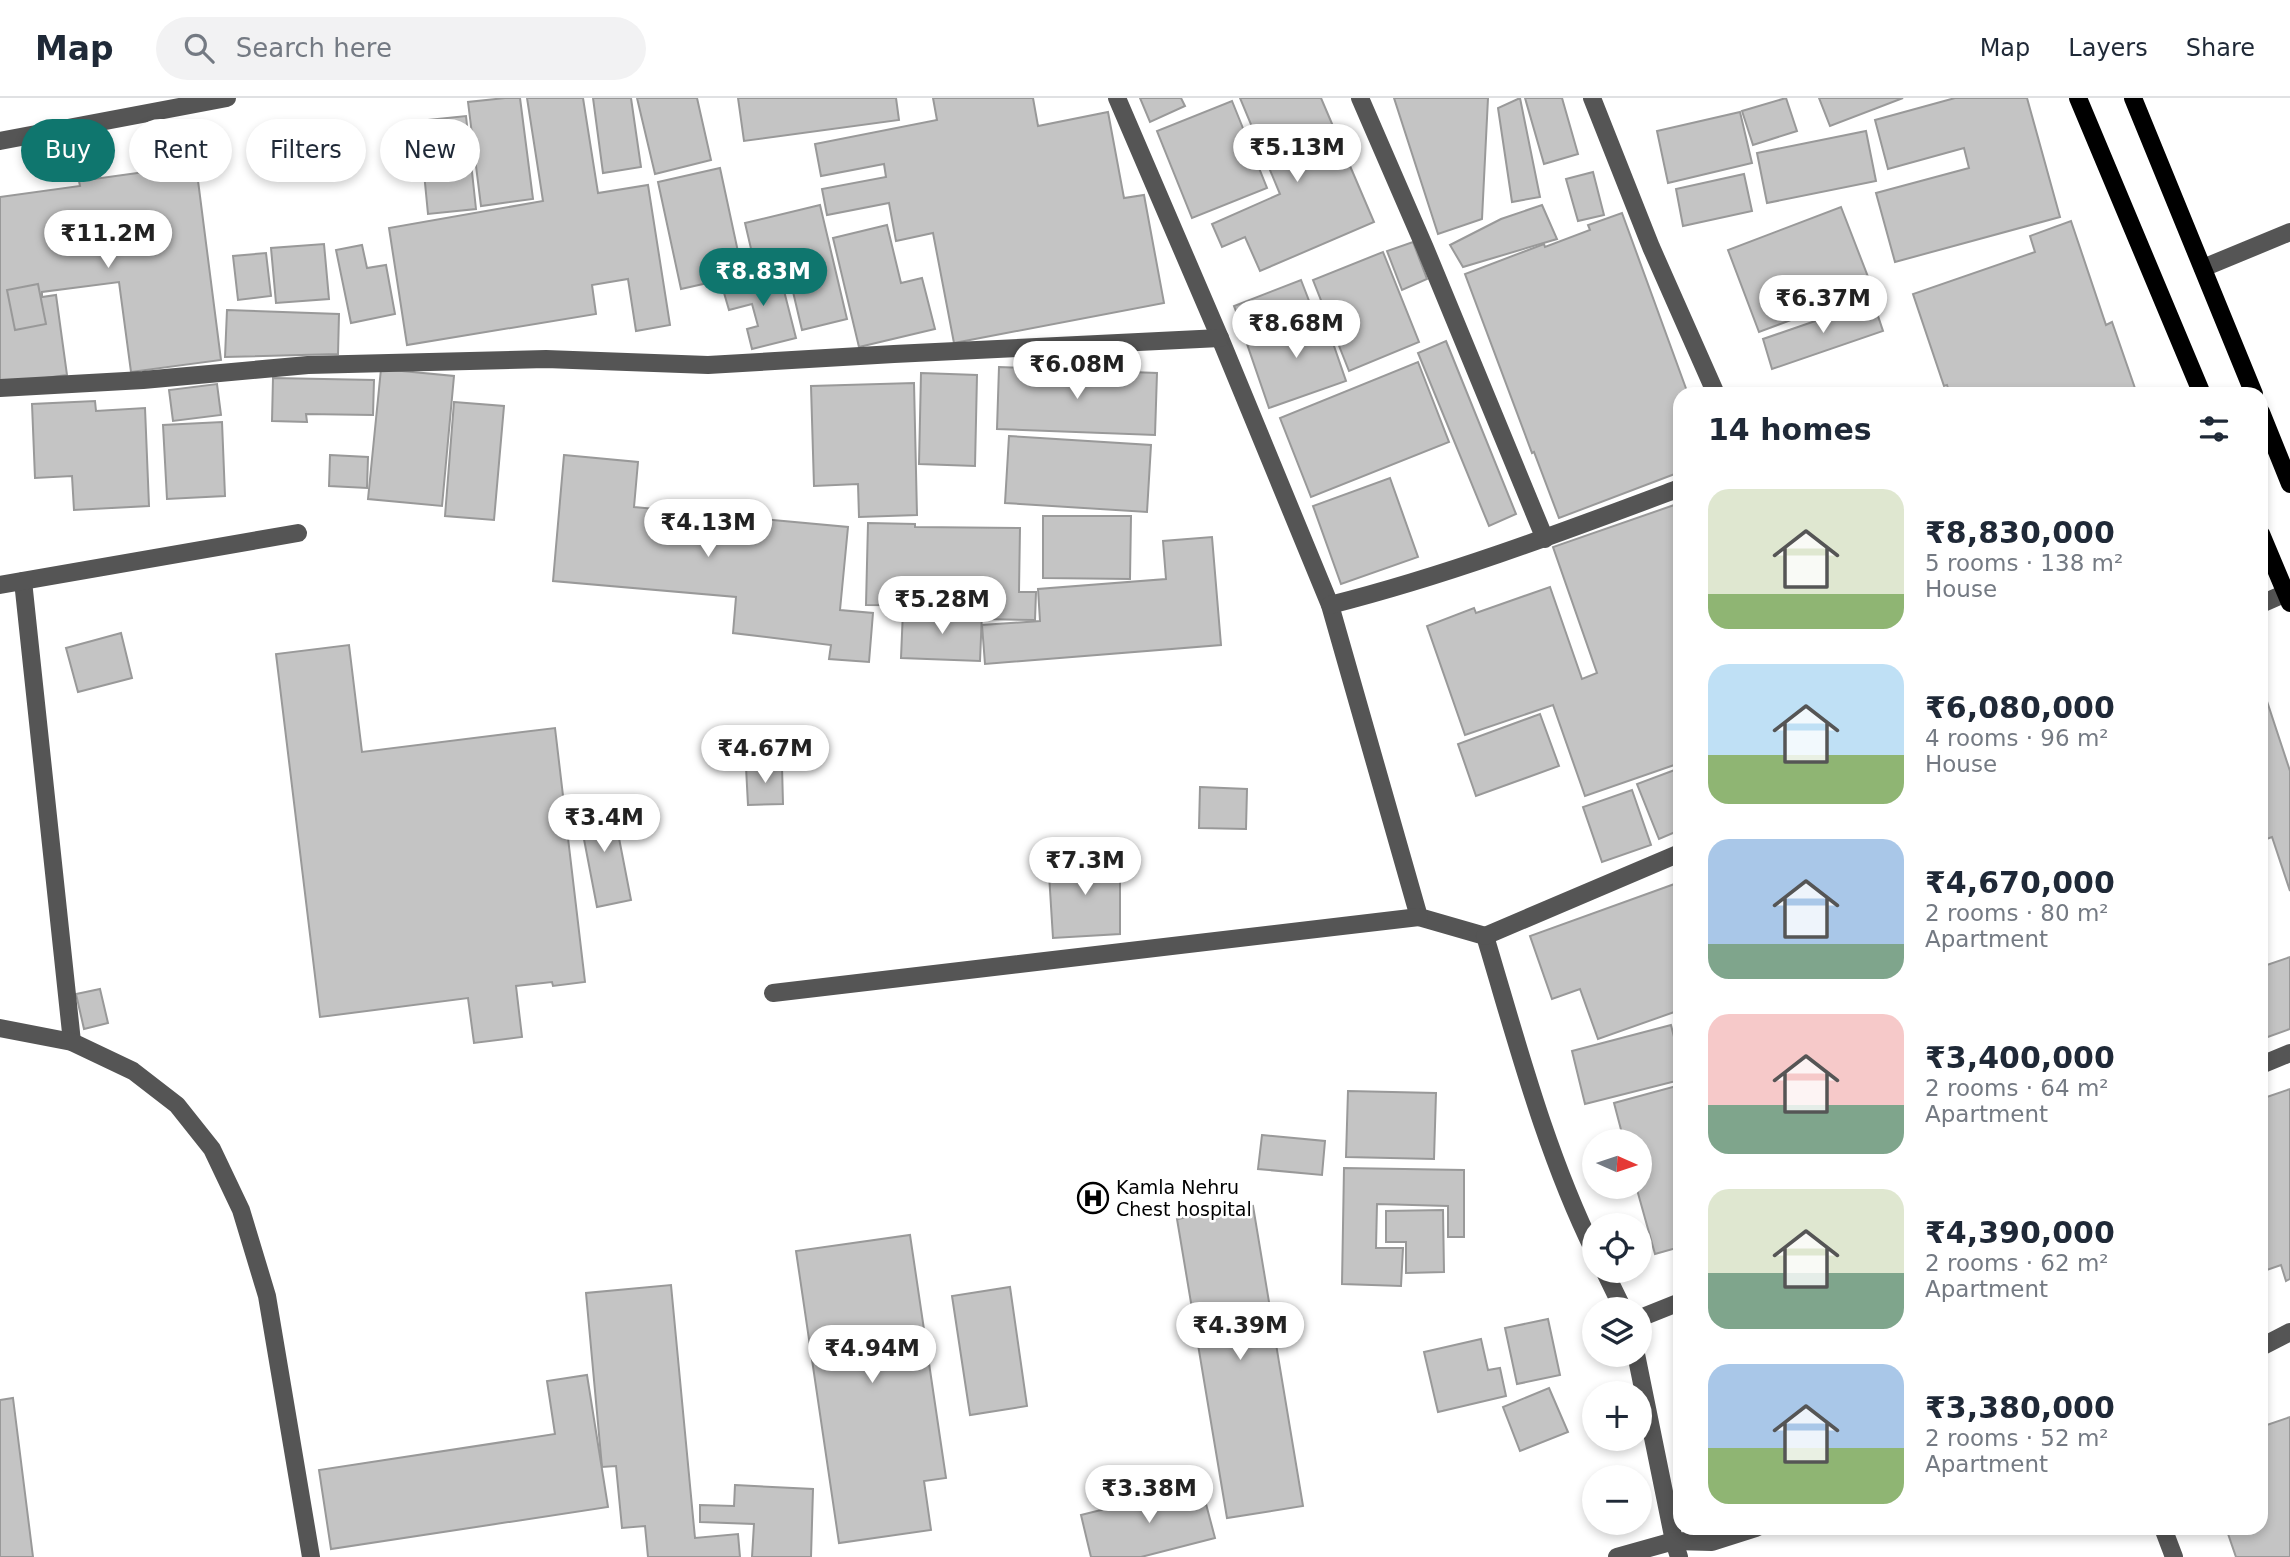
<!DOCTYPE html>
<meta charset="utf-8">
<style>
:root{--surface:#fff;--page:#f2f2f3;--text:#1f2937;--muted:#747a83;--line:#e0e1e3;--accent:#0f766e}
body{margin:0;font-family:"DejaVu Sans",sans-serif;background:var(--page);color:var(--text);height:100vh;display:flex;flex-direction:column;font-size:26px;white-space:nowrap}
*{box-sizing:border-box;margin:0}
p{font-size:23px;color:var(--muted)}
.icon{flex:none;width:38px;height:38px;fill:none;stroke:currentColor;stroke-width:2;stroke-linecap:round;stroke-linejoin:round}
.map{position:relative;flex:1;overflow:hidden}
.side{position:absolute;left:1673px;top:289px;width:595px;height:1148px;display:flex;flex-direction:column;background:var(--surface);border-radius:21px;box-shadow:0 4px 10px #0003}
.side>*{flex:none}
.top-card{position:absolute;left:21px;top:21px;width:665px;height:63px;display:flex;gap:14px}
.needle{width:46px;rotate:93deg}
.buttons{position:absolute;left:1582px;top:1031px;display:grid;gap:14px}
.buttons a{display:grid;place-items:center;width:70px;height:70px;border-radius:50%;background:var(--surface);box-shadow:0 4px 10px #0003;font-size:35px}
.price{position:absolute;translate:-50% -60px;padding:0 16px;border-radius:24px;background:#fff;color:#222;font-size:23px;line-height:46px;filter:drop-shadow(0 2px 4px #0008)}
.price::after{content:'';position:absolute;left:50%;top:42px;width:21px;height:16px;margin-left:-10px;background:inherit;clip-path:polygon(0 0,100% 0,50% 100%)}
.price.active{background:var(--accent);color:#fff}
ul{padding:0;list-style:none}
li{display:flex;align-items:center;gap:21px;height:175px;padding:0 35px}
li span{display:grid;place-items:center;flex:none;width:196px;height:140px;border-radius:21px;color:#555}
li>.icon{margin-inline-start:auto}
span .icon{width:84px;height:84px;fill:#fffc;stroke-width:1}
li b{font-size:30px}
h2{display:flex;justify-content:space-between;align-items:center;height:84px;padding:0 35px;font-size:30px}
.pill{padding:0 24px;border-radius:32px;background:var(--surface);box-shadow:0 4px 10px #0003;font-size:24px;line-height:63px}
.pill.active{background:var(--accent);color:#fff}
header{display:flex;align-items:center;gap:42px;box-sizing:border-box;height:98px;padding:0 35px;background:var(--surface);border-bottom:2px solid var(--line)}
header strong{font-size:33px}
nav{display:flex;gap:38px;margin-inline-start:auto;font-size:24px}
.search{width:490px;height:63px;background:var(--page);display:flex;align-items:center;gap:18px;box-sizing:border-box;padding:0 24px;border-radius:38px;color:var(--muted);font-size:26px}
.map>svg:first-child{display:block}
.building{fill:#c4c4c4;stroke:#999;stroke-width:2}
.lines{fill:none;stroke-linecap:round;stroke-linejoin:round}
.minor{stroke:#555;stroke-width:18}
.major{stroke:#000;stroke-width:18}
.labels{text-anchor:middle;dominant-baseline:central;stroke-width:5;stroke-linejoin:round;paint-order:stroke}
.poi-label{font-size:19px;fill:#000;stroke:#fff;text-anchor:start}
</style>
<header>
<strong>Map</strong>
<div class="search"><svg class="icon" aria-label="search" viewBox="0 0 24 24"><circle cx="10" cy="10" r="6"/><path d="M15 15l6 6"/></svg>Search here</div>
<nav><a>Map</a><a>Layers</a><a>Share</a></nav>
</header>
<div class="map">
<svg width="2290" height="1459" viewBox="0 0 2290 1459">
<rect width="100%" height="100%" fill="#fff"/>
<!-- building -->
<g class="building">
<path d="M505,0H520L533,101L481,108L468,4Z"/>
<path d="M527,0H583L598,95L648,87L670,227L636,233L628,181L592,187L596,216L407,247L389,130L543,103Z"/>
<path d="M593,0H631L641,69L603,75Z"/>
<path d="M637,0H697L711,62L655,76Z"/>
<path d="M738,0H896L899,22L744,43Z"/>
<path d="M933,0H1033L1038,28L1108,14L1124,100L1144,97L1164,205L954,245L933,135L896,143L889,105L827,117L822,91L886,79L884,66L821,78L815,46L937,22Z"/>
<path d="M1140,0H1181L1185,8L1150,24Z"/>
<path d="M1240,0H1321L1374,124L1260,173L1245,139L1222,149L1212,126L1280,96Z"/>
<path d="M1394,0H1488L1482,121L1438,136Z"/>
<path d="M1520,0L1540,99L1512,104L1498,10Z"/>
<path d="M1525,0H1562L1578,56L1544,66Z"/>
<path d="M1786,0L1797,33L1753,47L1742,13Z"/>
<path d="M1819,0H1903L1830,28Z"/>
<path d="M1955,0H2027L2060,119L1895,164L1876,95L1969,70L1964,50L1888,71L1875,22Z"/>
<path d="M1232,3L1267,90L1192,120L1157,33Z"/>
<path d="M1740,14L1752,65L1668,85L1657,33Z"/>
<path d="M466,18L476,111L428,116L419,23Z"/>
<path d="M1866,33L1876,83L1767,105L1757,55Z"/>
<path d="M196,67L221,262L131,274L119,184L42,194V199L56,197L67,277L0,286V99L80,88L79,83Z"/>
<path d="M720,70L743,177L681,191L658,84Z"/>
<path d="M1593,74L1604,117L1578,123L1566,81Z"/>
<path d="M1744,76L1752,113L1683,128L1676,91Z"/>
<path d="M820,107L847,221L802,232L786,164L756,172L745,125Z"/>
<path d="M1542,107L1557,141L1463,169L1450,147L1501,121Z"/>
<path d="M1841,109L1870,184L1813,206L1815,213L1759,234L1728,152Z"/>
<path d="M1622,115L1688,296H1680V374L1559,420L1534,354L1532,355L1465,176L1544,146L1545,149L1590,132L1588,127Z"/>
<path d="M2071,123L2106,227L2112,224L2137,296H1950L1947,287L1944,288L1913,196L2035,154L2030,138Z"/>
<path d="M887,127L901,185L922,180L935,231L859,249L833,140Z"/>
<path d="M1413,144L1427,181L1402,192L1387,153Z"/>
<path d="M324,146L329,201L276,205L271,150Z"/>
<path d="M362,147L367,170L386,167L395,216L351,225L336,152Z"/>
<path d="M1383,154L1419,244L1349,273L1313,182Z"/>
<path d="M266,155L271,198L238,202L233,158Z"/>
<path d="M779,173L796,240L752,251L747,231L758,228L752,206L729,212L722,188Z"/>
<path d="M1301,182L1311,208L1244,234L1234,208Z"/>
<path d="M38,186L46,226L15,232L7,192Z"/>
<path d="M1873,203L1883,233L1772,271L1763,241Z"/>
<path d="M227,212L339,216L338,256L225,259Z"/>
<path d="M1322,213L1346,283L1269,310L1245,240Z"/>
<path d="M1446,243L1516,416L1489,428L1418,255Z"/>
<path d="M1418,264L1449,344L1311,399L1280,320Z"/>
<path d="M999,269L1157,275L1155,337L997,331Z"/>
<path d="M381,271L454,278L442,408L368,401Z"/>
<path d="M921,275L977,277L975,368L919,366Z"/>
<path d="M273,280L374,282L373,317L306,316L307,324L272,323Z"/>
<path d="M914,285L917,417L859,419L858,386L814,388L811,288Z"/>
<path d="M217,286L221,317L173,323L169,292Z"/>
<path d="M95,303L96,313L145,310L149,408L74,412L72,378L35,380L32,306Z"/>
<path d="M454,304L504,308L494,422L445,418Z"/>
<path d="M222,324L225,398L167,401L163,327Z"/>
<path d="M1009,338L1151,347L1147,414L1005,405Z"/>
<path d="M330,357L368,359L367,390L329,388Z"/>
<path d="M564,357L638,364L634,409L848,429L840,512L873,515L869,564L829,561L831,547L733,535L736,499L553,483Z"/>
<path d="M1390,380L1418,459L1341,486L1313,408Z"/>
<path d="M1680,405V665L1585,698L1553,607L1465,637L1427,528L1474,510L1476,515L1550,489L1582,581L1597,575L1553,449Z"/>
<path d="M1043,418H1131L1130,481L1043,480Z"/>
<path d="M868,425L915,426V429L1020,430L1019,494H1036L1035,522L983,521L984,508L866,507Z"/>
<path d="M1212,439L1221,547L985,566L982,527L1040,523L1038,491L1166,481L1163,443Z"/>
<path d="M903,512L982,515L980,563L901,560Z"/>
<path d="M121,535L132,580L78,594L66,550Z"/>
<path d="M349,547L362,654L555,630L585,884L553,888L552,884L516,888L522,939L474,945L468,900L320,919L276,556Z"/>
<path d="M2261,585L2290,673V793L2272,739L2261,743Z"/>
<path d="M1540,616L1559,668L1476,698L1458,646Z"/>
<path d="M782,668L783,706L748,707L746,669Z"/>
<path d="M1680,670V732L1659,741L1637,686Z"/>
<path d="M1200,689L1247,691L1246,731L1199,730Z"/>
<path d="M1632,692L1651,747L1602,764L1583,709Z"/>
<path d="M612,704L631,802L597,809L578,710Z"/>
<path d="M1048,760H1120V836L1053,840Z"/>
<path d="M1680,784V912L1598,941L1580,891L1552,901L1530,838Z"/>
<path d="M2290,859V931L2262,941L2261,869Z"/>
<path d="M100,891L108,925L84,931L76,896Z"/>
<path d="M1671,927L1680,963V982L1585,1006L1572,953Z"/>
<path d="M1680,987V1149L1655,1156L1636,1088H1640V1043H1624L1614,1005Z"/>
<path d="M2290,991V1181L2286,1183L2281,1167L2261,1174V1001Z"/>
<path d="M1348,993L1436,995L1434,1061L1346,1059Z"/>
<path d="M1262,1037L1325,1043L1322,1077L1258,1071Z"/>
<path d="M1344,1070L1464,1072V1139H1448V1108L1377,1106L1376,1150H1403L1401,1188L1342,1186Z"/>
<path d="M1253,1108L1303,1408L1227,1420L1177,1121Z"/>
<path d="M1443,1112L1444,1174L1406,1175V1144H1386V1113Z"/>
<path d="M910,1137L946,1380L924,1383L931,1432L839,1445L796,1153Z"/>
<path d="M671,1187L695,1440L738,1436L740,1459H648L645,1428L622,1430L616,1368L602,1369L586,1195Z"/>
<path d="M1010,1189L1027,1308L970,1317L952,1198Z"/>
<path d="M1548,1221L1560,1277L1517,1286L1505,1230Z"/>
<path d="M1481,1241L1488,1272L1500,1270L1506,1298L1438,1314L1424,1254Z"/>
<path d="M587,1277L608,1409L331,1451L319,1372L555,1336L547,1283Z"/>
<path d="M1549,1290L1568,1334L1520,1353L1503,1309Z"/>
<path d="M13,1300L33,1459H0V1302Z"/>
<path d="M2290,1319V1459H2236L2226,1430H2261V1329Z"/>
<path d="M735,1387L813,1391L811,1459H752L754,1426L700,1424V1407L734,1408Z"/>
<path d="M1201,1387L1215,1440L1141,1459H1091L1081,1417Z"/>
</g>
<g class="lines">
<!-- minor -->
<g class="minor">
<path d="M1117,0L1220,240L1330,507L1419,819L1485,838C1517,944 1545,1053 1594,1153"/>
<path d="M1360,0L1425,150L1545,441"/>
<path d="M1592,0L1651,149L1716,296"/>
<path d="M0,43L227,0"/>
<path d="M2203,170L2290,134"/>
<path d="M0,290L143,282L308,267L546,261L708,267L894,256L1220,240"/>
<path d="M23,483L72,944"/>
<path d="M0,487L298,435"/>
<path d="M2261,506L2286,495"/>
<path d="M1330,507C1449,477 1565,433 1680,390"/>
<path d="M1485,838L1680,755"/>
<path d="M773,895L1419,819"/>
<path d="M0,930L72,944L133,973L177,1007L212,1051L241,1112L267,1198L311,1459"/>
<path d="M2261,967L2290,955"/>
<path d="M1604,1172L1623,1211"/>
<path d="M1640,1220L1680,1204"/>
<path d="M2261,1249L2290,1234"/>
<path d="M1636,1256L1674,1443L1679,1459"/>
<path d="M2163,1430L2174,1459"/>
<path d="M1617,1459L1674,1443L1712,1444L1756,1430"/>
</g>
<!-- major -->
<g class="major">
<path d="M2078,0L2202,296"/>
<path d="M2133,0L2254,296"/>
<path d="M2261,314L2290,386"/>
<path d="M2261,436L2290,505"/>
</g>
</g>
<!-- icons -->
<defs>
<g id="hospital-ring" transform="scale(1.575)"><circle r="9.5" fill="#fff" stroke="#000" stroke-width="1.5"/><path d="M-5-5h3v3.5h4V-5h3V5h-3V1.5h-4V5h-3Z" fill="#000"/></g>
</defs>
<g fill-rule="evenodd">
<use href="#hospital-ring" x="1093" y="1100"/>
</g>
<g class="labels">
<!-- poi labels -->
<g class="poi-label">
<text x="1116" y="1089">Kamla Nehru<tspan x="1116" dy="22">Chest hospital</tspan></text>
</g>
</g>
</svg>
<div class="buttons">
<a><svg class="needle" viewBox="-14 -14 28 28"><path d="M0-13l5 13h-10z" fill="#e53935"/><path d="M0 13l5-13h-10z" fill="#747a83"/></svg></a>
<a><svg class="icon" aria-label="locate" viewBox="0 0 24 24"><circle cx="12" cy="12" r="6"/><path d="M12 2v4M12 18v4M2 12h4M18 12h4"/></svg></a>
<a><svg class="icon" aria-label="layers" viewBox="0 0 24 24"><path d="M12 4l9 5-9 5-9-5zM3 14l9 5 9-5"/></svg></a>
<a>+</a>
<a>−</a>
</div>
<b class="price" style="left:1297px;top:86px">₹5.13M</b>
<b class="price" style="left:108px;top:172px">₹11.2M</b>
<b class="price active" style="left:763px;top:210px">₹8.83M</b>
<b class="price" style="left:1823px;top:237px">₹6.37M</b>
<b class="price" style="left:1296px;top:262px">₹8.68M</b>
<b class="price" style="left:1077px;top:303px">₹6.08M</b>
<b class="price" style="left:708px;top:461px">₹4.13M</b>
<b class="price" style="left:942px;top:538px">₹5.28M</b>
<b class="price" style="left:765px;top:687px">₹4.67M</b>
<b class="price" style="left:604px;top:756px">₹3.4M</b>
<b class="price" style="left:1085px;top:799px">₹7.3M</b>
<b class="price" style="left:1240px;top:1264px">₹4.39M</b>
<b class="price" style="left:872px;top:1287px">₹4.94M</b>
<b class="price" style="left:1149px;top:1427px">₹3.38M</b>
<div class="top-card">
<a class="pill active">Buy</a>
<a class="pill">Rent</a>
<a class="pill">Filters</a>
<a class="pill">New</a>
</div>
<section class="side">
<h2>14 homes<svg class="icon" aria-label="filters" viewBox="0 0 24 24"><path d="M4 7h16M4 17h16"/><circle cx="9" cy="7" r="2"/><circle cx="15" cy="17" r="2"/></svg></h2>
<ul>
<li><span style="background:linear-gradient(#dfe7d0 75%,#8fb573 0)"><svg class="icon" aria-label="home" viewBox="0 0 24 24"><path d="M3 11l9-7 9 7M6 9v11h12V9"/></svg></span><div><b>₹8,830,000</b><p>5 rooms · 138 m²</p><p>House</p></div></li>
<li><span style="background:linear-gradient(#bfe0f5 65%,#8fb573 0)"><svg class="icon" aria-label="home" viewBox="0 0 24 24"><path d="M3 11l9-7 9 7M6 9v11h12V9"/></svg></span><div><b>₹6,080,000</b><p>4 rooms · 96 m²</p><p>House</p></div></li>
<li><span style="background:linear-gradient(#a9c7e8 75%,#7fa58c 0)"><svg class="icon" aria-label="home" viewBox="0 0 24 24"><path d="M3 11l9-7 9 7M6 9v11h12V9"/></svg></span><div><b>₹4,670,000</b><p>2 rooms · 80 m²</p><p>Apartment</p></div></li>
<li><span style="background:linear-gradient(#f6c9c9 65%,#7fa58c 0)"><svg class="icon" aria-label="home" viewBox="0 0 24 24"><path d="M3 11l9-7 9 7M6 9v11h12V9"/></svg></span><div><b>₹3,400,000</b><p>2 rooms · 64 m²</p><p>Apartment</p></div></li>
<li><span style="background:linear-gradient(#dfe7d0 60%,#7fa58c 0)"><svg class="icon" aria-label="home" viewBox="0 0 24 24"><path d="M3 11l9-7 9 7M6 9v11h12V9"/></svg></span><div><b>₹4,390,000</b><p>2 rooms · 62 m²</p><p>Apartment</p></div></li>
<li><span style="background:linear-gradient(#a9c7e8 60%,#8fb573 0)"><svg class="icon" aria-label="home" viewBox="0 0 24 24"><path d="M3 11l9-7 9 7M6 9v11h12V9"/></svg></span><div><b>₹3,380,000</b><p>2 rooms · 52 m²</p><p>Apartment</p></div></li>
</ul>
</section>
</div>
